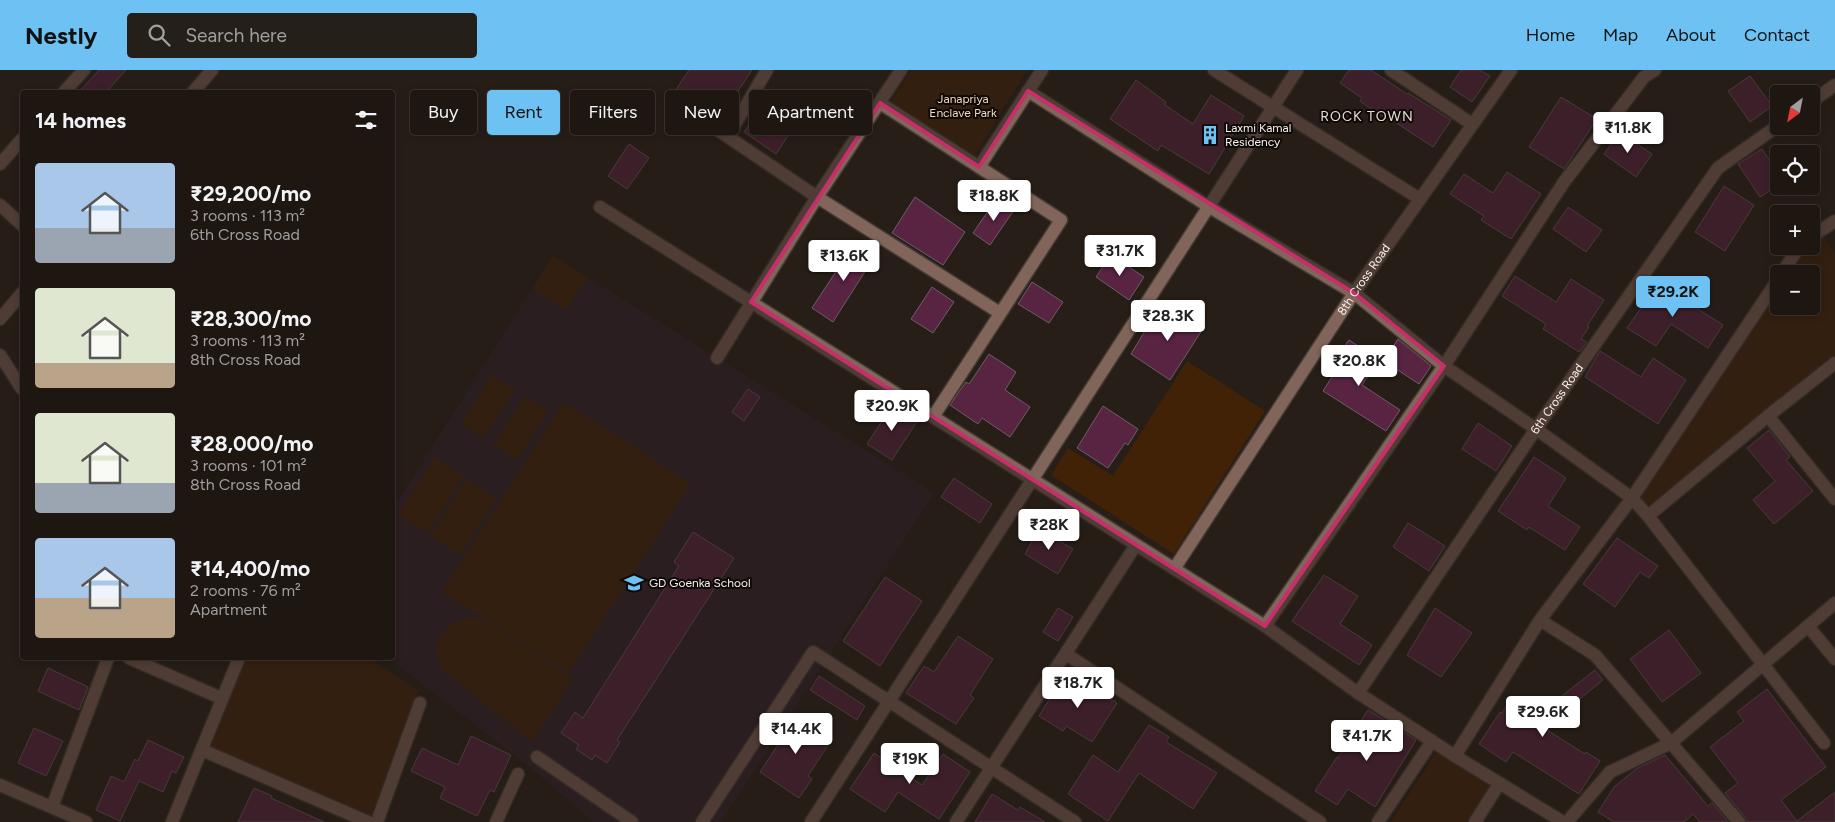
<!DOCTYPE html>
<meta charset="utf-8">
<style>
:root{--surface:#1d1611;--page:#251f1a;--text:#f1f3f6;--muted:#a09f9f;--line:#3b3531;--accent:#6dc2f3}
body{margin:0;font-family:Figtree,sans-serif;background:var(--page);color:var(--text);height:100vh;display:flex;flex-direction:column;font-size:19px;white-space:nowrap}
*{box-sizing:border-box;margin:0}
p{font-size:16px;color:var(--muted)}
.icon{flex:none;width:28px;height:28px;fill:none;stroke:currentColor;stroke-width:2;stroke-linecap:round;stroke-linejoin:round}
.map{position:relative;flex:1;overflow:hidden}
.drawer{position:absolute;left:20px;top:20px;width:375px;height:570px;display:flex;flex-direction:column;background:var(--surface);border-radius:5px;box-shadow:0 2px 8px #0003,0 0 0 1px var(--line)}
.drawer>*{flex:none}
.guide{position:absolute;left:410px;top:20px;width:475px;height:45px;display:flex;gap:10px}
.needle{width:32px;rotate:212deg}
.tools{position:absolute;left:1770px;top:15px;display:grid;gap:10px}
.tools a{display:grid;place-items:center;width:50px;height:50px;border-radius:5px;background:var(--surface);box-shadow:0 2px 8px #0003,0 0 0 1px var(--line);font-size:25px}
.price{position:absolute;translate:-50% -42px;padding:0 11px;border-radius:5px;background:#fff;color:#222;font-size:16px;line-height:32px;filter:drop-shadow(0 1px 2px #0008)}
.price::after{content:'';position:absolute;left:50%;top:30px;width:15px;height:11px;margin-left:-8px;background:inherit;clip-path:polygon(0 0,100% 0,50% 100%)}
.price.current{background:var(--accent);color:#111}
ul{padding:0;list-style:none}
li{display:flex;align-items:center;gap:15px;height:125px;padding:0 15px}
li span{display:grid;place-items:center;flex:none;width:140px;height:100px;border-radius:5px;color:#555}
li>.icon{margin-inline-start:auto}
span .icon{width:60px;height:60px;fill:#fffc;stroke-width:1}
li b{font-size:21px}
h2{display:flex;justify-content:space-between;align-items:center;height:60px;padding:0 15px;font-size:21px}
.chip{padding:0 18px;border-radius:5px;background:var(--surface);box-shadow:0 2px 8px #0003,0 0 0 1px var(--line);font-size:18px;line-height:45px}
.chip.current{background:var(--accent);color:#111}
header{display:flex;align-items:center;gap:30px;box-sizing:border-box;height:70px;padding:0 25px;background:var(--accent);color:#111}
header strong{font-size:24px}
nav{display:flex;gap:28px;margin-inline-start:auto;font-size:18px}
.search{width:350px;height:45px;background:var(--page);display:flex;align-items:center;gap:12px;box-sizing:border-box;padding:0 18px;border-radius:5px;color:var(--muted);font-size:19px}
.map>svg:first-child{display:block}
.education{fill:#31212b}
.green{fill:#412207}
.building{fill:#592342;stroke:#6b5e65}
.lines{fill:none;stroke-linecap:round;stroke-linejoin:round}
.minor-casing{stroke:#443b35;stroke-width:15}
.minor{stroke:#81655a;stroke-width:12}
.marked{fill:none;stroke:#c72e6a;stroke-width:4;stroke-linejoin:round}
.labels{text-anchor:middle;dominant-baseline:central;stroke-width:4;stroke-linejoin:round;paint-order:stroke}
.park-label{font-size:12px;fill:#f7d7bf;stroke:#0d0906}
.poi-label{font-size:12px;fill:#f7f0ec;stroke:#0d0906;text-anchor:start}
.street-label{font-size:12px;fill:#f7f0ec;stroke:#0d0906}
.neighbourhood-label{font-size:14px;letter-spacing:1px;fill:#eaddd4;stroke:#0d0906}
</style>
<header>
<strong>Nestly</strong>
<div class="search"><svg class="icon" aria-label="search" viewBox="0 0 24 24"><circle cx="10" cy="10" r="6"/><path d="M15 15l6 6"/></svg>Search here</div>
<nav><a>Home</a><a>Map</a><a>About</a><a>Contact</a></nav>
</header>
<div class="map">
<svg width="1835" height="752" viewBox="0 0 1835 752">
<rect width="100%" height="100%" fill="#271e17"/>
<!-- education -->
<path class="education" d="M553,186L934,423L721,752H594L525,693L389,588H392L393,439Z"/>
<!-- green -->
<g class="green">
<path d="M911,0H1027L974,86L891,33Z"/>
<path d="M1820,161L1835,186V293L1648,446L1632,428L1779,208V236H1811V204H1781L1800,176H1811V167Z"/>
<path d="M553,186L587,208L566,240L533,219Z"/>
<path d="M1187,291L1265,341L1174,484L1051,405L1068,378L1113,406Z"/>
<path d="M492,305L515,319L483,368L461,354Z"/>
<path d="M525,326L548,341L517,390L494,375Z"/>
<path d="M564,332L691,413L569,603L442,522Z"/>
<path d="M435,387L464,406L428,463L398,444Z"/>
<path d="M467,409L497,428L460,485L431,466Z"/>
<path d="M472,547L485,551L573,608L533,672L442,600C428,571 444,553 472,547Z"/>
<path d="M239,588H368L418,620L377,752L202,680Z"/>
<path d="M1437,682L1489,716L1466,752H1391Z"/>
</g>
<!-- building -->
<g class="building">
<path d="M99,0H126L106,22H79Z"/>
<path d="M689,0H752L738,21L735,19L716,47L675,21Z"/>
<path d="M1349,0H1371L1407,24L1408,23L1451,50L1433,77L1389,48L1387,49L1373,40L1360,31L1362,28L1340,13Z"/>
<path d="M1461,0H1480L1490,6L1472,32L1450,17Z"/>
<path d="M1750,6L1772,36L1750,52L1728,21Z"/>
<path d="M1136,10L1166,32L1165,35L1193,54L1211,25L1244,46L1209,104L1161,75L1158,81L1110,49Z"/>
<path d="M1561,27L1597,49L1564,99L1529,77Z"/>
<path d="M762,36L794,57L776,84L744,62Z"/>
<path d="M1620,62L1652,84L1636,107L1604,84Z"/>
<path d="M629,74L649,88L627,119L608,106Z"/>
<path d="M1762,79L1770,91L1779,85V115L1760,127L1738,94Z"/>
<path d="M1507,102L1541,124L1511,169L1481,150L1484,146L1450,124L1464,104L1493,123Z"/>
<path d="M1724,116L1754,135L1725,181L1695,162Z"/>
<path d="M915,127L965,162L943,195L892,163Z"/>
<path d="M997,128L1014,140L990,175L973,163Z"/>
<path d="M1568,137L1602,160L1586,182L1553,159Z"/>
<path d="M856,171L876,184L833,252L812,238Z"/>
<path d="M1111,185L1144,207L1129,230L1096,207Z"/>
<path d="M1515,206L1556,232L1571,209L1604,230L1587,256L1589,257L1581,269L1587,272L1579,282L1543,259L1546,254L1502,226Z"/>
<path d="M1660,211L1688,229L1687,232L1723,255L1708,278L1671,254L1656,276L1627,258Z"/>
<path d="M1032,212L1063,232L1049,253L1018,234Z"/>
<path d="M932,217L954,232L933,263L911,249Z"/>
<path d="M1170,234L1204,257L1170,310L1131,284L1151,251L1156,254Z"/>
<path d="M1398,269L1431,296L1419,314L1384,291Z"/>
<path d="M1349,270L1379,290L1362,315L1400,340L1386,361L1323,321L1341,293L1335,290Z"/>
<path d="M1600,281L1641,307L1653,288L1686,310L1658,354L1585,307Z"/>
<path d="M989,284L1016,302L1005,320L1030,337L1010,367L982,348L978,354L950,335L966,312L969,314Z"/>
<path d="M748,319L760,327L744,351L732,342Z"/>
<path d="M893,334L918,350L892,390L867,374Z"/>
<path d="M1103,336L1138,359L1128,375L1125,373L1108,398L1077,378Z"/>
<path d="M1478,353L1512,376L1496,401L1462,379Z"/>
<path d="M1769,360L1790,387L1786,390L1813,421L1774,454L1753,430L1775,411L1747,378Z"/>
<path d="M1534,387L1566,408L1548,436L1580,457L1565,480L1529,457L1527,460L1498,441Z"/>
<path d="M954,408L992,434L980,453L941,427Z"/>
<path d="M1408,453L1445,476L1429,501L1393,477Z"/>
<path d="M1039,459L1073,479L1058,504L1025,484Z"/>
<path d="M693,462L734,488L617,670L620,672L607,693L595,685L592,690L576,679L579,675L561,663L575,642L583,648L679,496L674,492Z"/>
<path d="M1617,468L1658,496L1649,508L1640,502L1615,537L1583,514Z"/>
<path d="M1324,505L1358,526L1340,554L1372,575L1359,595L1292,551Z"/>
<path d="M885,507L922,531L880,596L843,571Z"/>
<path d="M1058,538L1073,547L1058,571L1043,562Z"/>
<path d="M1435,538L1472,563L1441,607L1407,585Z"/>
<path d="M1669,560L1701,603L1662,632L1630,589Z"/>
<path d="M958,566L993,589L970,625L974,628L956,654L906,623L924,596L934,602Z"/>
<path d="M48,598L88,617L79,640L38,621Z"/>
<path d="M1595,600L1603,610L1544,658L1585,684L1586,682L1600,691L1579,724L1513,682L1506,692L1479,674L1500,642L1502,643L1512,627L1539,644Z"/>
<path d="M1065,604L1092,621L1094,618L1117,633L1092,672L1066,656L1063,661L1039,646Z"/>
<path d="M819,606L865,636L857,650L810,620Z"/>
<path d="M1767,619L1826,697L1781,730L1797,751L1835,722V752H1747L1745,747L1725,723L1738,713L1710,677L1744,651L1737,642Z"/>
<path d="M1368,640L1416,670L1375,737L1348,719L1337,735L1315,721L1337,687L1338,688Z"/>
<path d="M793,643L832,669L808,706L812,709L799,728L760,702L779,673L774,671Z"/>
<path d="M1149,655L1169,667L1166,672L1217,703L1193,739L1139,703L1108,751L1068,724L1093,685L1118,702Z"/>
<path d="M34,658L63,671L46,706L18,693Z"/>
<path d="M471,666L511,685L494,722L490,720L477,746L440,728L445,717L411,701L422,678L458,695Z"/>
<path d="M148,670L184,687L176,703L172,701L163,722L139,711L120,751L96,740L111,706L124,712L135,689L138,691Z"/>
<path d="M874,683L922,715L943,684L970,702L939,749L898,722L885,742L850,719Z"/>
<path d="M1665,685L1708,736L1712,733L1728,752H1700L1693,744L1684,752H1614L1598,742L1614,717L1636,699Z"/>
<path d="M254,718L272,726L271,728L324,752H238Z"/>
<path d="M992,724L1018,740L1020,737L1045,752H975Z"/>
</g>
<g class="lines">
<!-- minor casing -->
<g class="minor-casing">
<g id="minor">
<path d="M1214,0L1420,129"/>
<path d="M1391,0L1472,54"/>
<path d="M1028,21L1208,136L1354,223L1444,296L1536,359L1632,428L1648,446L1824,673"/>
<path d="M64,22L84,0"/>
<path d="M193,22L212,0"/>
<path d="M672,29L817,127L1000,243"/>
<path d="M1811,32L1835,15"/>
<path d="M880,33L1061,150L933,347"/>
<path d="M728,66L767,0"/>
<path d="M0,94L22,69"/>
<path d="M979,97L1042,0"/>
<path d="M0,135L22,155"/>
<path d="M600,137L1265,556L1358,623L1455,686L1563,752"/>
<path d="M1811,167L1835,151"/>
<path d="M1781,204L1800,176"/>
<path d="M0,249L22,223"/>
<path d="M0,285L22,319"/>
<path d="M717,288L817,127L901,0"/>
<path d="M1768,346L1835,429"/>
<path d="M1648,446L1768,346L1835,293"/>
<path id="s1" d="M1174,499L1354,223L1511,0"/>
<path d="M1540,550L1595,585L1739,752"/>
<path d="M1265,556L1444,296L1564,112L1644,7L1655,0"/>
<path d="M1808,556L1835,589"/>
<path d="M1066,584L1320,752"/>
<path d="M129,588L221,628"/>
<path id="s2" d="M1358,623L1536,359L1718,98L1779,55"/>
<path d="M202,680L368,752"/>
<path d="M1455,686L1540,550L1632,428L1779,208"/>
<path d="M537,687L632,752"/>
<path d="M0,715L86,752"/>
<path d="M52,737L108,588"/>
<path d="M172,752L239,588"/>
<path d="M377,752L420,633"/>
<path d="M496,752L518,704"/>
<path d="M702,752L813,582L1075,752"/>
<path d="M811,752L1297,0"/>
<path d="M956,752L1136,475"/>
<path d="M1378,752L1432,671"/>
<path d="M1475,752L1499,714"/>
<path d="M1567,752L1610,702L1671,673L1835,533"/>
</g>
</g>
<!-- minor -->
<use href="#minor" class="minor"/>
</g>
<!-- marked area -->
<path d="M0 0H1835V752H0ZM1028,21L1354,223L1444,296L1265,556L751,232L880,33L979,97Z" fill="#271e17" fill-opacity=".55" fill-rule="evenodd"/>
<path class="marked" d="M1028,21L1354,223L1444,296L1265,556L751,232L880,33L979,97Z"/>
<!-- icons -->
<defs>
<g id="building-bare" transform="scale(1.5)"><path d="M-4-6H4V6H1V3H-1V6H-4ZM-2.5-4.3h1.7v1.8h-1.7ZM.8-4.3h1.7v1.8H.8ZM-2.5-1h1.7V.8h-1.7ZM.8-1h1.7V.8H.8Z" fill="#6dc2f3" stroke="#0d0906" stroke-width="2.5" paint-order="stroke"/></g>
<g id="school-bare" transform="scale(1.5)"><path d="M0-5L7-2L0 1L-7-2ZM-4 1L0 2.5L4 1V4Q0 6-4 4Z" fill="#6dc2f3" stroke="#0d0906" stroke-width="2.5" paint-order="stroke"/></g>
</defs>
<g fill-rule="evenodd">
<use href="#building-bare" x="1210" y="65"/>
<use href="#school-bare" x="634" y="513"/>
</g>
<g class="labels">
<!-- park labels -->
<g class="park-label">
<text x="963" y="29">Janapriya<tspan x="963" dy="14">Enclave Park</tspan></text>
</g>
<!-- poi labels -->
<g class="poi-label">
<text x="1225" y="58">Laxmi Kamal<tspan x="1225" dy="14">Residency</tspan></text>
<text x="649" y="513">GD Goenka School</text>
</g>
<!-- street labels -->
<g class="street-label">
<text stroke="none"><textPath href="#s1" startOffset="346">8th Cross Road</textPath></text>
<text stroke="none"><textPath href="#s2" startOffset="355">6th Cross Road</textPath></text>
</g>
<!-- neighbourhood labels -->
<g class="neighbourhood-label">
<text x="1367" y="46">ROCK TOWN</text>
</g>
</g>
</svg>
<div class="tools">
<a><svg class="needle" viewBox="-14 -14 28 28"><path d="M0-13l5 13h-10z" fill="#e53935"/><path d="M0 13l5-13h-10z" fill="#a09f9f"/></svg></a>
<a><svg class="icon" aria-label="locate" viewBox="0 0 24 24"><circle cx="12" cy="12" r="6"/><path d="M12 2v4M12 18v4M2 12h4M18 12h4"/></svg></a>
<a>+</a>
<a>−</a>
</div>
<b class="price" style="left:1628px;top:84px">₹11.8K</b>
<b class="price" style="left:994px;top:152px">₹18.8K</b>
<b class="price" style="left:1120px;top:207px">₹31.7K</b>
<b class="price" style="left:844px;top:212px">₹13.6K</b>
<b class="price current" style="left:1673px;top:248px">₹29.2K</b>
<b class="price" style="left:1168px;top:272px">₹28.3K</b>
<b class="price" style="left:1359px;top:317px">₹20.8K</b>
<b class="price" style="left:892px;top:362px">₹20.9K</b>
<b class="price" style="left:1049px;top:481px">₹28K</b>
<b class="price" style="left:1078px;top:639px">₹18.7K</b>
<b class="price" style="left:1543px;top:668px">₹29.6K</b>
<b class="price" style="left:796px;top:685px">₹14.4K</b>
<b class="price" style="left:1367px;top:692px">₹41.7K</b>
<b class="price" style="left:910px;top:715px">₹19K</b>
<div class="guide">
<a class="chip">Buy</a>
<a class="chip current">Rent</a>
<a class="chip">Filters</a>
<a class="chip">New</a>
<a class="chip">Apartment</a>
</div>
<section class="drawer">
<h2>14 homes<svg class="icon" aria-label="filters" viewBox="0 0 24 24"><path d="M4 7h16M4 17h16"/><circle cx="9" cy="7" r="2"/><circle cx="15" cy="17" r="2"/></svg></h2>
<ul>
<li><span style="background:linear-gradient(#a9c7e8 65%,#9aa5b1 0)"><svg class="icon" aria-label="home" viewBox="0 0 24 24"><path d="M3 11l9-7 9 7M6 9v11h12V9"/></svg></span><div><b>₹29,200/mo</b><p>3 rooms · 113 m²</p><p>6th Cross Road</p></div></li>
<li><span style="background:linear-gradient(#dfe7d0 75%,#b9a48a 0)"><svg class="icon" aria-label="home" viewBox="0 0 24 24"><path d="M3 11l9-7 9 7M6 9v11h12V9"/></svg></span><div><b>₹28,300/mo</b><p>3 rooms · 113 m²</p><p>8th Cross Road</p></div></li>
<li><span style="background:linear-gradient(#dfe7d0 70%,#9aa5b1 0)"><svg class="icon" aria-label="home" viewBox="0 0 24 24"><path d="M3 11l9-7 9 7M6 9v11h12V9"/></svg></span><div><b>₹28,000/mo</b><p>3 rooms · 101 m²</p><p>8th Cross Road</p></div></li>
<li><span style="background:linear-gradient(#a9c7e8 60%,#b9a48a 0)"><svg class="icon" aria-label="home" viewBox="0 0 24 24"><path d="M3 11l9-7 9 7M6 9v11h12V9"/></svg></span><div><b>₹14,400/mo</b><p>2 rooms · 76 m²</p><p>Apartment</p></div></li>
</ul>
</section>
</div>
